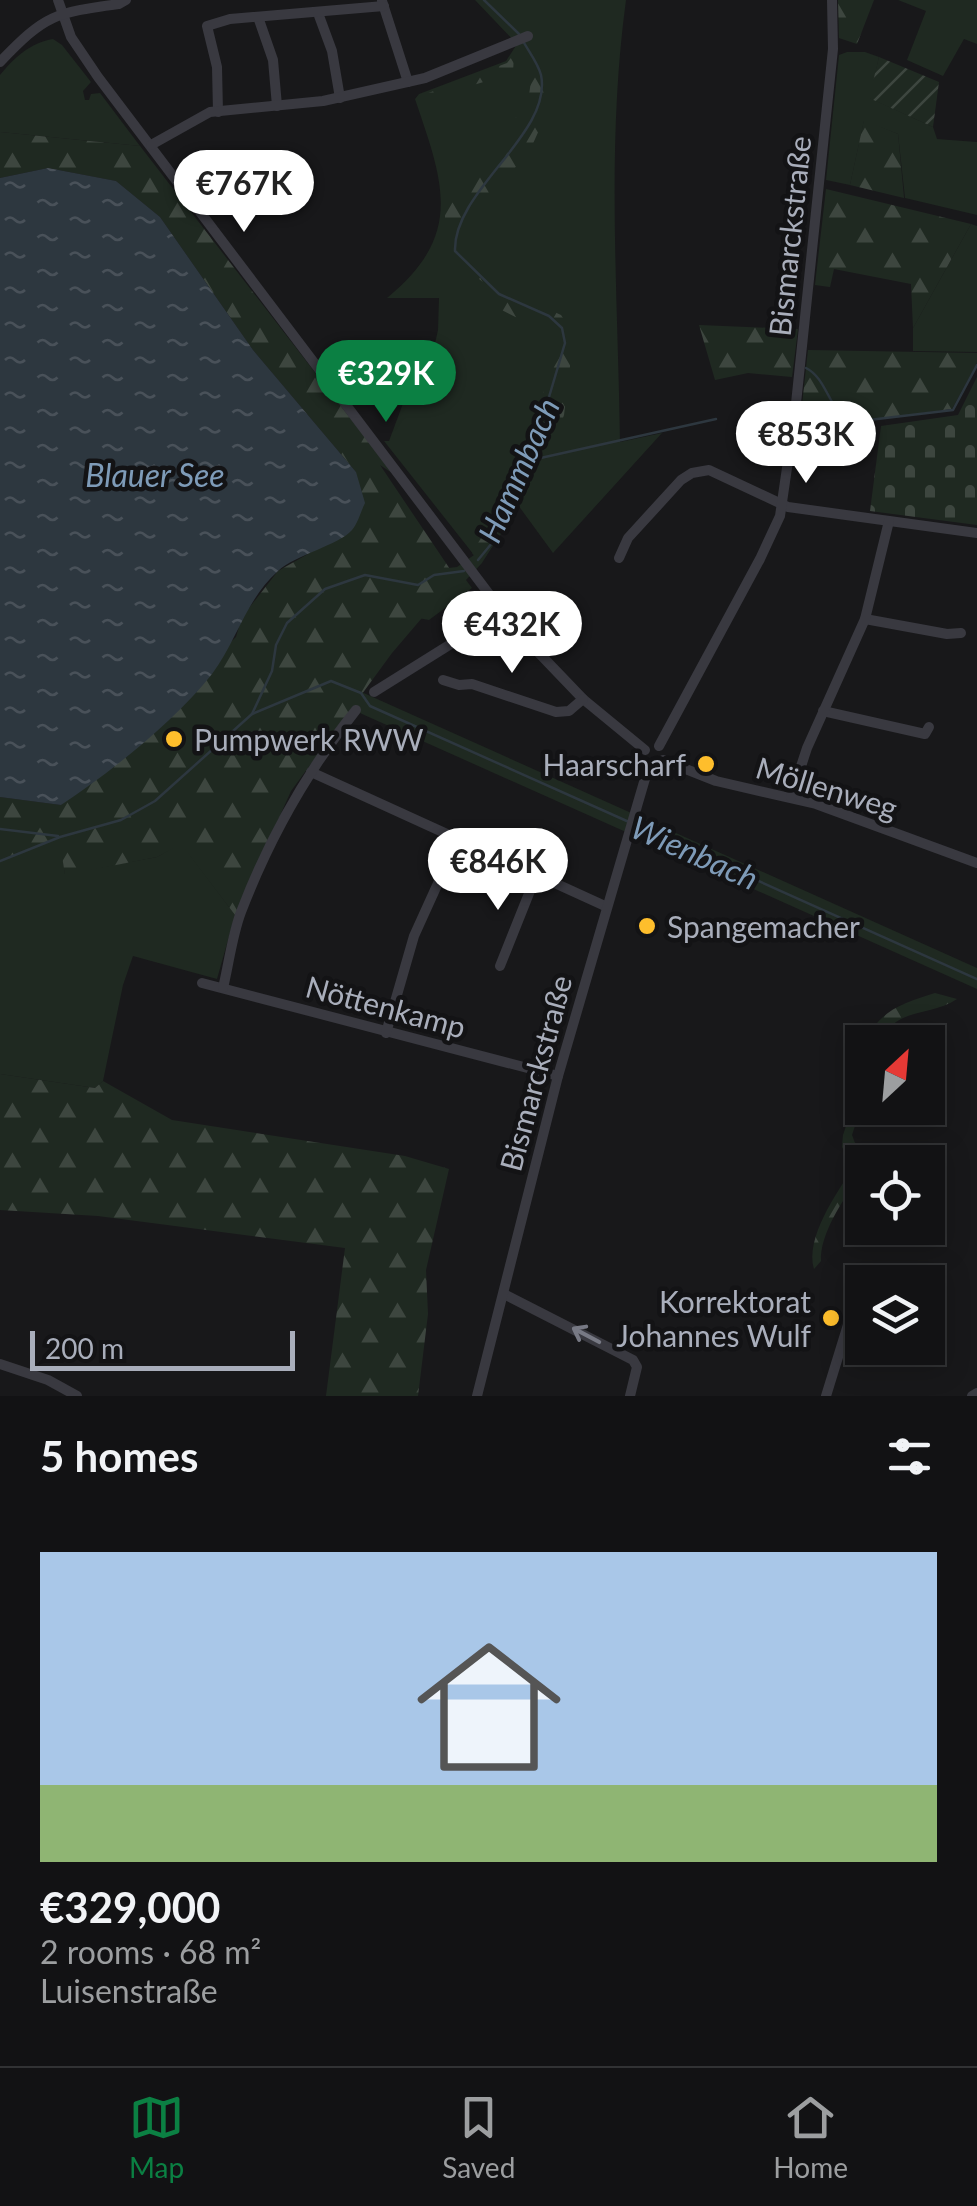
<!DOCTYPE html>
<meta charset="utf-8">
<style>
:root{--surface:#121214;--page:#1f2022;--text:#f1f3f6;--muted:#9c9ea0;--line:#313234;--accent:#0b8043}
body{margin:0;font-family:Lato,sans-serif;background:var(--page);color:var(--text);height:100vh;display:flex;flex-direction:column;font-size:38px;white-space:nowrap}
*{box-sizing:border-box;margin:0}
p{font-size:32px;color:var(--muted)}
.icon{flex:none;width:55px;height:55px;fill:none;stroke:currentColor;stroke-width:2;stroke-linecap:round;stroke-linejoin:round}
.map{position:relative;height:1396px;overflow:hidden}
.sheet{display:flex;flex-direction:column;background:var(--surface);flex:1}
.sheet>*{flex:none}
.needle{width:65px;rotate:26deg}
.tools{position:absolute;left:845px;top:1025px;display:grid;gap:20px}
.tools a{display:grid;place-items:center;width:100px;height:100px;border-radius:0px;background:var(--surface);box-shadow:0 5px 25px #0003,0 0 0 2px var(--line);font-size:50px}
.scale{position:absolute;left:30px;bottom:25px;width:265px;box-sizing:border-box;padding-left:10px;border:5px solid #a9aebb;border-top:0;font-size:28px;line-height:35px;white-space:nowrap;color:#a9aebb;-webkit-text-stroke:8px #131315;paint-order:stroke}
.price{position:absolute;translate:-50% -85px;padding:0 22px;border-radius:35px;background:#fff;color:#222;font-size:32px;line-height:65px;filter:drop-shadow(0 2px 5px #0008)}
.price::after{content:'';position:absolute;left:50%;top:60px;width:30px;height:22px;margin-left:-15px;background:inherit;clip-path:polygon(0 0,100% 0,50% 100%)}
.price.selected{background:var(--accent);color:#fff}
ul{padding:0;list-style:none}
li{display:grid;align-content:center;gap:20px;height:530px;padding:0 40px}
li span{display:grid;place-items:center;height:310px;border-radius:0px;color:#555}
li>.icon{margin-inline-start:auto}
span .icon{width:180px;height:180px;fill:#fffc;stroke-width:1}
li b{font-size:42px}
h2{display:flex;justify-content:space-between;align-items:center;height:120px;padding:0 40px;font-size:42px}
.tabs{display:flex;justify-content:space-around;align-items:center;height:140px;border-top:2px solid var(--line);background:var(--surface);font-size:28px;color:var(--muted)}
.tabs a{display:grid;justify-items:center;gap:5px}
.tabs .selected{color:var(--accent)}
.map>svg:first-child{display:block}
.green{fill:#1f2921}
.forest{fill:url(#forest-firs)}
.cemetery{fill:url(#cemetery-stones)}
.garden{fill:url(#garden-furrows)}
.water{fill:url(#water-ripples)}
.lines{fill:none;stroke-linecap:round;stroke-linejoin:round}
.stream{stroke:#2d373f;stroke-width:2.5}
.minor{stroke:#393940;stroke-width:10}
.oneway{stroke:#777984}
.poi-dot{fill:#febe2c;stroke:#131315;stroke-width:4}
.labels{text-anchor:middle;dominant-baseline:central;stroke-width:9;stroke-linejoin:round;paint-order:stroke}
.street-label{font-size:30px;fill:#a9aebb;stroke:#131315}
.poi-label{font-size:30px;fill:#a9aebb;stroke:#131315;text-anchor:start}
.water-label{font-size:32px;font-style:italic;fill:#7e9bb8;stroke:#131315}
</style>
<div class="map">
<svg width="977" height="1396" viewBox="0 0 977 1396">
<defs>
<pattern id="forest-firs" width="22" height="20" patternUnits="userSpaceOnUse" patternTransform="scale(2.5)"><rect width="22" height="20" fill="#1f2921"/><path d="M5 1l3.5 6h-7zM16 11l3.5 6h-7z" fill="#3d463f"/></pattern>
<pattern id="cemetery-stones" width="16" height="16" patternUnits="userSpaceOnUse" patternTransform="scale(2.5)"><rect width="16" height="16" fill="#1f2921"/><path d="M2 7V4a2 2 0 0 1 4 0v3zM10 15v-3a2 2 0 0 1 4 0v3z" fill="#3d463f"/></pattern>
<pattern id="garden-furrows" width="10" height="10" patternUnits="userSpaceOnUse" patternTransform="scale(2.5)"><rect width="10" height="10" fill="#1f2921"/><path d="M-1 1l2-2M0 10L10 0M9 11l2-2" fill="none" stroke="#3d463f"/></pattern>
<pattern id="water-ripples" width="26" height="14" patternUnits="userSpaceOnUse" patternTransform="scale(2.5)"><rect width="26" height="14" fill="#2d373f"/><path d="M2 4q2-2 4 0t4 0M15 11q2-2 4 0t4 0" fill="none" stroke="#495159"/></pattern>
</defs>
<rect width="100%" height="100%" fill="#18181a"/>
<!-- green -->
<g class="green">
<path d="M475,0H626C606,147 618,294 620,442L662,433L553,553L518,505L482,563L466,580L472,588L429,620L418,618L357,690L977,968V989L362,714L343,702L448,568L457,567L474,555L384,441H389L405,398L430,366L438,330L439,298H387C465,234 443,182 415,99L419,94L506,61L517,44Z"/>
<path d="M898,0H977V44L964,39L943,76L907,60L926,11Z"/>
<path d="M53,39L62,45L91,82L83,91L85,100H89L91,94L100,93L140,146L0,132V75C15,57 30,43 53,39Z"/>
<path d="M847,52H865L879,57L870,98L933,127L937,139L977,142V215L905,198L898,134L864,121L850,185L826,180L839,55Z"/>
<path d="M971,224L977,226V352L913,351V328Z"/>
<path d="M60,837L65,874L157,857L181,843L235,915L217,979L133,956L123,985L103,1081L95,1088L0,1074V861Z"/>
</g>
<!-- forest -->
<g class="forest">
<path d="M838,0H874L857,44L839,38Z"/>
<path d="M537,47L551,75L544,119L531,148L467,227V251L519,296L561,315L574,334L564,415L557,435L540,457L528,489L503,531L481,563L472,553L510,490L519,454L540,421L549,346L547,333L486,302L494,290C471,273 447,259 452,227L445,225V207L491,160L529,95L531,81L515,53Z"/>
<path d="M514,54L513,73L427,99L426,106H420L418,97L507,63Z"/>
<path d="M864,120L898,134L904,198L850,185Z"/>
<path d="M0,132L140,146L374,449L392,473L380,465L456,578L392,653L291,791L235,915L181,844L157,857L65,875L59,837L0,861V797L61,805L236,637L242,617L278,571L308,554L356,472L253,350L160,217L116,181L48,168L0,178Z"/>
<path d="M826,189L971,224L913,328L911,284L834,269L830,287L815,285Z"/>
<path d="M699,325L798,329L792,377L748,373L715,380Z"/>
<path d="M808,350L977,353V363L952,409L852,422L840,413L813,371L845,422L801,414Z"/>
<path d="M935,993L957,999C931,1017 892,1007 883,1042H869L867,1039C882,1008 905,1003 935,993Z"/>
<path d="M0,1074L95,1088L103,1081L172,1120L405,1156L449,1169L426,1270L428,1314L418,1396H326L345,1248L98,1216L0,1210Z"/>
<path d="M862,1078V1104L852,1135L861,1159V1177C844,1196 819,1236 821,1261L814,1269C805,1238 836,1194 853,1168L842,1147L843,1135Z"/>
</g>
<!-- cemetery -->
<path class="cemetery" d="M977,377V525L870,511L881,426L958,415Z"/>
<!-- garden -->
<path class="garden" d="M879,57L939,82L933,127L869,98Z"/>
<!-- water -->
<path class="water" d="M48,168L116,181L160,217L253,350L356,472L365,503C361,511 358,523 352,530C339,545 295,555 278,571C246,599 237,641 212,674C174,722 112,771 61,805L0,797V178Z"/>
<g class="lines">
<!-- stream -->
<g class="stream">
<path d="M484,0L519,34"/>
<path d="M806,368C828,379 829,413 852,422L953,410L977,365"/>
<path d="M527,461L716,419"/>
<path d="M478,560L492,543L524,462L547,420L549,397L565,343L562,328L549,316L499,294L455,251C453,190 553,134 541,75C538,63 529,52 523,41"/>
<path d="M252,714L331,681L361,693L370,706L629,822"/>
<path d="M636,826L977,979"/>
<path d="M0,829L58,836"/>
<path d="M0,861L60,837L121,820L155,801L252,714L272,671L276,645L287,623L325,589L365,575L418,585L434,575L464,571"/>
</g>
<!-- minor -->
<g class="minor">
<path d="M58,0L71,37L98,77L514,627L583,699L645,750"/>
<path d="M382,1L408,82"/>
<path d="M318,13L332,51L340,98"/>
<path d="M258,17L273,60L277,106"/>
<path d="M0,62C46,14 54,13 119,4L126,0"/>
<path d="M218,112L217,67L207,26L230,19L384,6"/>
<path d="M151,145L210,112L323,101L425,78L528,36"/>
<path d="M619,558L628,538L681,480L692,473L709,470L788,507L977,533"/>
<path d="M865,619L947,634L961,633"/>
<path d="M443,680L459,685L472,684L556,712L569,711L583,699"/>
<path d="M374,692L502,612"/>
<path d="M823,711L925,734L929,727"/>
<path d="M659,746L760,559L780,516L795,413L833,49L832,0"/>
<path d="M663,760L716,781L816,804L977,863"/>
<path d="M311,772L605,906"/>
<path d="M791,797L807,748L865,619L889,521"/>
<path d="M500,966L536,876"/>
<path d="M202,983L558,1076"/>
<path d="M223,988C229,963 232,936 241,912C269,839 307,771 356,710"/>
<path d="M386,1033L414,936L458,839"/>
<path d="M504,1294L633,1360L637,1367L630,1396"/>
<path d="M0,1364L48,1380L77,1396"/>
<path d="M477,1396L558,1076L649,765"/>
<path d="M826,1396L851,1315L862,1292"/>
<path d="M972,1396L977,1393"/>
</g>
</g>
<!-- one-way arrows -->
<defs><path id="oneway-shaft" d="M-6 0H5M1.5-3L5.5 0L1.5 3" fill="none" stroke-width="1.6" stroke-linecap="round" stroke-linejoin="round" transform="scale(2.5)"/></defs>
<use class="oneway" href="#oneway-shaft" transform="translate(586 1335) rotate(-152)"/>
<!-- markers -->
<g class="poi-dot">
<circle cx="174" cy="739" r="10"/>
<circle cx="706" cy="764" r="10"/>
<circle cx="647" cy="926" r="10"/>
<circle cx="831" cy="1318" r="10"/>
</g>
<g class="labels">
<!-- street labels -->
<g class="street-label">
<text transform="translate(789 236) rotate(-84)">Bismarckstraße</text>
<text transform="translate(827 787) rotate(17)">Möllenweg</text>
<text transform="translate(386 1006) rotate(15)">Nöttenkamp</text>
<text transform="translate(535 1073) rotate(-75)">Bismarckstraße</text>
</g>
<!-- poi labels -->
<g class="poi-label">
<text x="194" y="739">Pumpwerk RWW</text>
<text x="686" y="764" text-anchor="end">Haarscharf</text>
<text x="667" y="926">Spangemacher</text>
<text x="811" y="1301" text-anchor="end">Korrektorat<tspan x="811" dy="34">Johannes Wulf</tspan></text>
</g>
<!-- water labels -->
<g class="water-label">
<text transform="translate(518 470) rotate(-66)">Hammbach</text>
<text x="155" y="474">Blauer See</text>
<text transform="translate(695 852) rotate(24)">Wienbach</text>
</g>
</g>
</svg>
<div class="tools">
<a><svg class="needle" viewBox="-14 -14 28 28"><path d="M0-13l5 13h-10z" fill="#e53935"/><path d="M0 13l5-13h-10z" fill="#9c9ea0"/></svg></a>
<a><svg class="icon" aria-label="locate" viewBox="0 0 24 24"><circle cx="12" cy="12" r="6"/><path d="M12 2v4M12 18v4M2 12h4M18 12h4"/></svg></a>
<a><svg class="icon" aria-label="layers" viewBox="0 0 24 24"><path d="M12 4l9 5-9 5-9-5zM3 14l9 5 9-5"/></svg></a>
</div>
<div class="scale">200 m</div>
<b class="price" style="left:244px;top:235px">€767K</b>
<b class="price selected" style="left:386px;top:425px">€329K</b>
<b class="price" style="left:806px;top:486px">€853K</b>
<b class="price" style="left:512px;top:676px">€432K</b>
<b class="price" style="left:498px;top:913px">€846K</b>
</div>
<section class="sheet">
<h2>5 homes<svg class="icon" aria-label="filters" viewBox="0 0 24 24"><path d="M4 7h16M4 17h16"/><circle cx="9" cy="7" r="2"/><circle cx="15" cy="17" r="2"/></svg></h2>
<ul>
<li><span style="background:linear-gradient(#a9c7e8 75%,#8fb573 0)"><svg class="icon" aria-label="home" viewBox="0 0 24 24"><path d="M3 11l9-7 9 7M6 9v11h12V9"/></svg></span><div><b>€329,000</b><p>2 rooms · 68 m²</p><p>Luisenstraße</p></div></li>
</ul>
</section>
<nav class="tabs">
<a class="selected"><svg class="icon" aria-label="map" viewBox="0 0 24 24"><path d="M3 6l6-2 6 2 6-2v14l-6 2-6-2-6 2zM9 4v14M15 6v14"/></svg>Map</a>
<a><svg class="icon" aria-label="saved" viewBox="0 0 24 24"><path d="M7 4h10v16l-5-4-5 4z"/></svg>Saved</a>
<a><svg class="icon" aria-label="home" viewBox="0 0 24 24"><path d="M3 11l9-7 9 7M6 9v11h12V9"/></svg>Home</a>
</nav>
